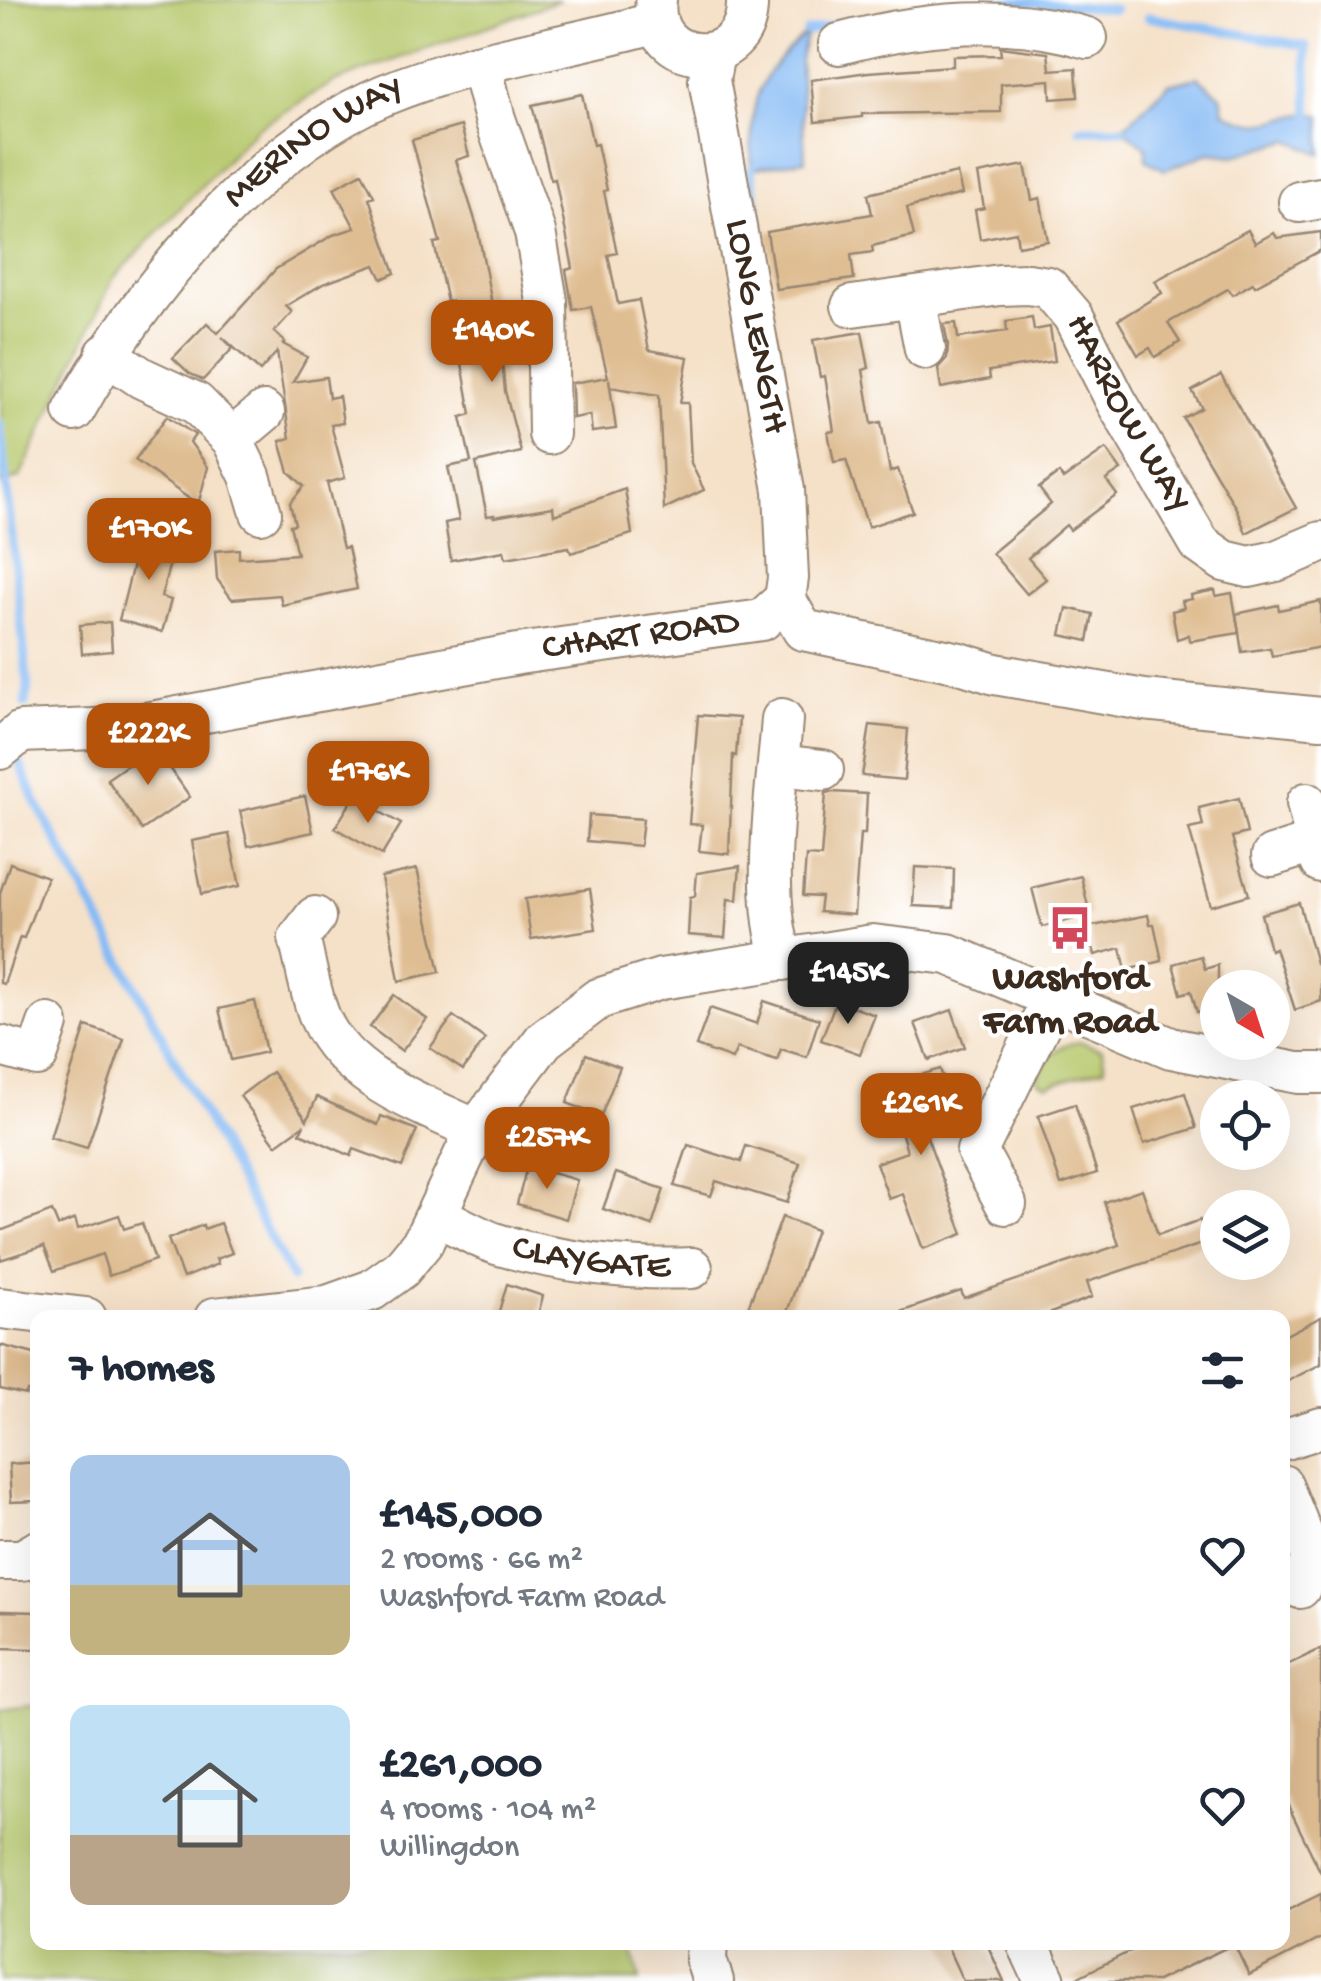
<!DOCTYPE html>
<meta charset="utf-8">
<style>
:root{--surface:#fff;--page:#f6f6f7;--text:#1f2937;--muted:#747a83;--accent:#b45309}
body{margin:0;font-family:"Gochi Hand",sans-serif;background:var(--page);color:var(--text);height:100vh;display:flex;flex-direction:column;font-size:38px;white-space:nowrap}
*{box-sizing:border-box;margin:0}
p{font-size:32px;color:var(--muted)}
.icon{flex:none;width:55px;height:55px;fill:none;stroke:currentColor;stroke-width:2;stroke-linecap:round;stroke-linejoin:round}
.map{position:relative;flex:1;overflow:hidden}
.panel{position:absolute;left:30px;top:1310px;width:1260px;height:640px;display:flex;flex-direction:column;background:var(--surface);border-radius:20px;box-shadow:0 10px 40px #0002}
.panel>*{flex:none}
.needle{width:65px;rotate:141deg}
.buttons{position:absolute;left:1200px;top:970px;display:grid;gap:20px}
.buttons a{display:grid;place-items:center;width:90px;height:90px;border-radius:50%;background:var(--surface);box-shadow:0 10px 40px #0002;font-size:50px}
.price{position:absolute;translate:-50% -85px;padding:0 22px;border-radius:20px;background:var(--accent);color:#fff;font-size:32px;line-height:65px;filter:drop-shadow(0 2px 5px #0008)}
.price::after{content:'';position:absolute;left:50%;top:60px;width:30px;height:22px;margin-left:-15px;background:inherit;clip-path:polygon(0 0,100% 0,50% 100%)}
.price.on{background:#222;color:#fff}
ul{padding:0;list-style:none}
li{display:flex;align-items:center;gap:30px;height:250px;padding:0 40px}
li span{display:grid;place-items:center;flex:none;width:280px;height:200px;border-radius:20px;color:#555}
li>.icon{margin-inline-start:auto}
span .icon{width:120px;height:120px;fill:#fffc;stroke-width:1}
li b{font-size:42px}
h2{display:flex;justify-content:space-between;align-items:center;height:120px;padding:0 40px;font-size:42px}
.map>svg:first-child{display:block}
.green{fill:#b6c86c;stroke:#787945;stroke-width:2.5}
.water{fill:#86bbf5;stroke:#60728a;stroke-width:2.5}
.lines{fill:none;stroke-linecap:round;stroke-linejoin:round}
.stream{stroke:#86bbf5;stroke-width:9}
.building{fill:#dfbd92}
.minor-casing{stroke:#988673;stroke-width:44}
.minor{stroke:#fff;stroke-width:40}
.labels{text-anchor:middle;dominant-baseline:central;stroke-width:8;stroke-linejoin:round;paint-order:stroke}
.street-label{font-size:38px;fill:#3b2a1e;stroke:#fff}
.poi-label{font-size:38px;font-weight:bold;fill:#3b2a1e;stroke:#fff}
</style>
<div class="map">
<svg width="1321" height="1981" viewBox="0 0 1321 1981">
<rect width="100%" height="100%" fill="#fff"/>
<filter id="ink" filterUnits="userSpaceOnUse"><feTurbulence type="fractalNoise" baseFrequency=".01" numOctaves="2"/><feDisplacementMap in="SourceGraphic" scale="20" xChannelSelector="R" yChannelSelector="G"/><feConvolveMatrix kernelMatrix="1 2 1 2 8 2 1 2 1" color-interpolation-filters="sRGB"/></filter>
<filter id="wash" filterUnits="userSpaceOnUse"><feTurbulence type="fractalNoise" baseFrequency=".0048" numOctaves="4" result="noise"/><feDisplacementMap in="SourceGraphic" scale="40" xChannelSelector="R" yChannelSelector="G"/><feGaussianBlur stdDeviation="2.25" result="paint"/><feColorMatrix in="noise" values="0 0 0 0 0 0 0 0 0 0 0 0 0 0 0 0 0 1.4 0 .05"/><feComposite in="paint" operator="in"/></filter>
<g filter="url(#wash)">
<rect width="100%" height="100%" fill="#f5e1c8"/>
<!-- green -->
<g class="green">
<path d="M0,0H560L334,82L257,128L113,279L20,477L1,484Z"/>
<path d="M1081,1042L1102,1050L1105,1068L1047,1086L1037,1081C1043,1058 1056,1044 1081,1042Z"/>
<path d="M37,1705L38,1942L631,1943L640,1981H0V1710Z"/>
</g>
<!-- water -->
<g class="water">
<path d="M807,32L800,59L805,160L751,169C752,96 752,83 807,32Z"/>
<path d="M1198,77L1221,96L1224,112C1275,139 1275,109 1321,115V154L1289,140L1234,156L1209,153L1165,170L1146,160V147L1122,129L1169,84Z"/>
</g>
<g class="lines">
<!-- stream -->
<g class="stream">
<path d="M993,4L1024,2L1114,9"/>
<path d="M1148,17L1306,46L1309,114"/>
<path d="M807,32L853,21"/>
<path d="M1080,129H1122"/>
<path d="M751,169L762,257"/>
<path d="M0,424L28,688L25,704"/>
<path d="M18,759L37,804L292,1278"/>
</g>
</g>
<g id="blocks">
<!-- building -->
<g class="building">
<path d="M1000,47L1048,53L1050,70L1076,68L1078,97L1051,99L1050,80L1001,84V112L862,114V117L815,122L811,80L868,72L953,66V56L1001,55Z"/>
<path d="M582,94L593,145L597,144L607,190L604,191L617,253L608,255L618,304L639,300L649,350L688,357L680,403H688L691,463L704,490L664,509L659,395L610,387L609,379L616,429L592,432L590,415L573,418L572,383L608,377L591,307L573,310L566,270L573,268L555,179L551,180L532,105Z"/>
<path d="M461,126L469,156L456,160L477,226L501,351L505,391L521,452L476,463L487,516L494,515V517L553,507L554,515L625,489L632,534L571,553L569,547L506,558L504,551L451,560L445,523L459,520L448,467L471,462L461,417L471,414L451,301L447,302L434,243L440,242L412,140Z"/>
<path d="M1025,165L1032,200L1040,198L1048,241L1018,246L1016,232L980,239L975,210L984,208L978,174Z"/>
<path d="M362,173L374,196L369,198L395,273L382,279L375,265L323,284L286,306L292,312L274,332L285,342L283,344L307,357L293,382L326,377L329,398L339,396L343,423L331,425L345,478L327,483L343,548L348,547L357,589L282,605L280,595L232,599L217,579L215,551L239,549V558L297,554L290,525L295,524L290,503L304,486L289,472L280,441L290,438L277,352L260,371L222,337L233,348L203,380L189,373L173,358L207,323L218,333L276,269L333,235L355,228L334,188Z"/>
<path d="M957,173L962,194L907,208L914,236L872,246L873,252L851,255L854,279L776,289L767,232L872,214L868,194Z"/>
<path d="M1248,230L1255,243L1274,233L1277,238L1321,232V250L1255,286L1253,283L1232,295L1228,289L1168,323L1180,342L1155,357L1150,348L1138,355L1118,320L1162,293L1155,281Z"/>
<path d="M1032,317L1034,330L1050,327L1055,361L989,371L990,379L941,388L938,368L947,358L948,345L944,324L956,323L958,338L1007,331L1006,321Z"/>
<path d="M862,332L869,368L863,370L872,424L881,422L890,472L898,469L913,512L868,527L846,460L834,462L828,432L834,431L825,376L820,377L813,340Z"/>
<path d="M1221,375L1296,508L1246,533L1237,510L1183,418L1202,408L1192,391Z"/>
<path d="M167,416L195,435L190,442L208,467L198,505L135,460Z"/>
<path d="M1106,449L1121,470L1106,480L1117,495L1070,530L1066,525L1028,558L1046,579L1027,594L992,553L1051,504L1039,488L1059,473L1063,479Z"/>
<path d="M147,528L177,536L161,597L171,600L162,632L119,620L137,549L142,551Z"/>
<path d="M1215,590L1216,596L1232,593L1239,633L1190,641L1189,635L1177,639L1172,611L1184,608L1182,601L1192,599L1191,595Z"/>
<path d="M1321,601V647L1272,656L1270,648L1242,652L1236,614L1278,605L1279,610Z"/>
<path d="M1067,608L1093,614L1088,641L1061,635Z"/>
<path d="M110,622L112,651L82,654L80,625Z"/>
<path d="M698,715L739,718L736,756L733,755L729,854L699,851L702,825L689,824Z"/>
<path d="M870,725L908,729L904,780L862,776Z"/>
<path d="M155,746L190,797L142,830L107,779Z"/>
<path d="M832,792L867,794L865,834H860L854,915L819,912L821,897L803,896L806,856L821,857L826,793Z"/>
<path d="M305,796L313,832L248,846L240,811Z"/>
<path d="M354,797L401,824L382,855L335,828Z"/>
<path d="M1239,798L1247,833L1232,837L1249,895L1211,906L1189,829L1203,826L1199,808Z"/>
<path d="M589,815L643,819L640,846L587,841Z"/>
<path d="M229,834L240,886L202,894L192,841Z"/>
<path d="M10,863L47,877L24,938L20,937L4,984L0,983V893Z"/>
<path d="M740,866L737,900L728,899L725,938L688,935L690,897L695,896L697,873Z"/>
<path d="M915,867L954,869L953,908L913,906Z"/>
<path d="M417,869L440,972L399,981L381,877Z"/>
<path d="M1081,876L1090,915L1042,927L1032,888Z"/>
<path d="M590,889L596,929L531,939L525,899Z"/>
<path d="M1299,903L1316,963L1321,961V1001L1295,1010L1275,948L1270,950L1261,914Z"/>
<path d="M1148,915L1150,924H1154L1162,961L1126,970L1121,948L1095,955L1088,927Z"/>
<path d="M1201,956L1205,969L1218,965V1007L1197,1012L1191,991L1181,994L1173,964Z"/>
<path d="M394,995L427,1019L402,1051L370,1027Z"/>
<path d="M255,1001L266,1052L231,1060L219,1009Z"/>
<path d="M764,1001L819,1019L807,1057L781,1049L777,1060L737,1048L732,1059L696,1046L710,1008L757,1024Z"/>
<path d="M836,1001L875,1015L860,1054L821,1040Z"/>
<path d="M952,1010L965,1047L929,1060L915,1023Z"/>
<path d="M453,1016L485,1039L463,1070L430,1048Z"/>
<path d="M86,1026L124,1039L87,1148L50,1137Z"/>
<path d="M586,1054L620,1067L601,1116L567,1103Z"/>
<path d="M940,1069L955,1113L932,1120L935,1131L926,1134L963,1234L923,1249L903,1194L889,1199L876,1163L907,1152L888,1085Z"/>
<path d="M272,1072L307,1120L317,1097L378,1125L381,1116L417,1130L402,1167L354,1149L351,1156L300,1133L304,1125L276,1145L240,1096Z"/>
<path d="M1185,1093L1196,1128L1144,1144L1133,1109Z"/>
<path d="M1075,1104L1097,1173L1061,1185L1038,1116Z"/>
<path d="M688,1145L741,1162L746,1146L800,1163L787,1203L716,1181L711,1196L674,1186Z"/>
<path d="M527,1166L577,1180L566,1219L517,1204Z"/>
<path d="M616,1173L664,1189L652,1226L603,1209Z"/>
<path d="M1142,1189L1158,1235L1200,1220L1208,1242L1087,1282L1092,1297L1038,1318H895L894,1314L961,1291L964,1298L1119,1245L1104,1202Z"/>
<path d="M52,1211L58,1226L75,1219L78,1229L119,1215L124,1229L142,1223L155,1260L109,1276L102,1254L54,1271L44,1246L0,1260V1231Z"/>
<path d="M782,1217L816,1230L785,1318H744Z"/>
<path d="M220,1223L232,1253L216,1259L218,1264L183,1278L168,1239L203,1225L204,1229Z"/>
<path d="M507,1284L543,1296L537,1318H497Z"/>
<path d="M1321,1317V1364L1282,1384V1337Z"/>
<path d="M0,1345L38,1355V1394L27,1391L26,1395L0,1389Z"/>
<path d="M38,1462V1501L11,1502L9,1464Z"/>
<path d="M0,1611L37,1612L36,1649L0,1648Z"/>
<path d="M1321,1649V1873L1282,1793V1667Z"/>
<path d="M1321,1894V1938L1249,1975L1234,1944L1157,1981H1070L1149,1942H1282V1913Z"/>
<path d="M945,1942H986L1004,1981H963Z"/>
</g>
</g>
</g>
<g filter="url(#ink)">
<use href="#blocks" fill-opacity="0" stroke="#988673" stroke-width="2.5"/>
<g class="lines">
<!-- minor casing -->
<g class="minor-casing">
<g id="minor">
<path d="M656,0C647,68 750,74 747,0"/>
<path d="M839,44C920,22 1005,13 1087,38"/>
<path id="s1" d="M714,53L709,80L784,490L788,578L785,599"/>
<path d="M481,66L495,119L535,232L547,301L549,434"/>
<path d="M1299,202L1321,198"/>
<path d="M915,298L925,349"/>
<path id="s2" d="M852,306L1000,285L1028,284L1048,287L1073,316L1116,401L1200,544L1224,561L1249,567L1276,561L1321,542"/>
<path d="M106,354L142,378L196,403L232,439L250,476L261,513"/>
<path id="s3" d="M74,411C140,293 256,149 384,95C470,59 567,48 657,22"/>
<path d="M232,439L264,412"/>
<path d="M785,599L803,630L960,663L995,674L1144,700L1321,718"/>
<path d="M782,719C777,790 759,894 783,960"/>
<path id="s4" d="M0,749L21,732L119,728L518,654L762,620L785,599"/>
<path d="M779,765L823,770"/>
<path d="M1307,803L1321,862"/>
<path d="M1272,856L1316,842"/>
<path d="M315,917L299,938C306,964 310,995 321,1020C348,1079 422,1104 476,1130"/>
<path d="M0,1046L37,1056L48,1024"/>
<path d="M1006,1204L977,1151L1053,998"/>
<path id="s5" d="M437,1216C458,1225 479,1239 500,1245C559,1262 632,1271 692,1268"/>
<path d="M0,1308L86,1318"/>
<path d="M215,1318L327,1306L372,1290L401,1269L423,1242L476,1130L544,1040L598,999L661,979L873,945L948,954L1171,1048L1298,1073H1321"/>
<path d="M1282,1440L1321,1428"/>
<path d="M1282,1485L1312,1558L1300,1588"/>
<path d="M0,1560H22L38,1551"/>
<path d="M707,1942L706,1960L713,1981"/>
<path d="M1027,1942L1045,1981"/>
</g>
</g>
<!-- minor -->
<use href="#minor" class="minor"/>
</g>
</g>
<!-- icons -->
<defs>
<g id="bus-bare" transform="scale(3.45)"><path d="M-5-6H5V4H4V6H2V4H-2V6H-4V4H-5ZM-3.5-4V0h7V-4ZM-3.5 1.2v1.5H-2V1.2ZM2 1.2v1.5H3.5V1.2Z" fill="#d1495b" stroke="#fff" stroke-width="2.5" paint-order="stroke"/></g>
</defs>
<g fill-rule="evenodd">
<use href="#bus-bare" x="1070" y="928"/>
</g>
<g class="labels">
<!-- street labels -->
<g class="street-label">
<text stroke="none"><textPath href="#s3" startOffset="365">MERINO WAY</textPath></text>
<text stroke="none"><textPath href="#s1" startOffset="278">LONG LENGTH</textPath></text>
<text stroke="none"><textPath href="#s2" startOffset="348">HARROW WAY</textPath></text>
<text stroke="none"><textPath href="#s4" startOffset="655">CHART ROAD</textPath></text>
<text stroke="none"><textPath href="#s5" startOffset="162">CLAYGATE</textPath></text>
</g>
<!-- poi labels -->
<g class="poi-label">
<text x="1070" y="980">Washford<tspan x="1070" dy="44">Farm Road</tspan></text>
</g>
</g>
</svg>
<div class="buttons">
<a><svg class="needle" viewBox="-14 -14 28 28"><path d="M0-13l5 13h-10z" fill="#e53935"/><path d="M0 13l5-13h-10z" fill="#747a83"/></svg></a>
<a><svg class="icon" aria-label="locate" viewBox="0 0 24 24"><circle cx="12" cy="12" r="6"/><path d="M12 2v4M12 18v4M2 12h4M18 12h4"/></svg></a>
<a><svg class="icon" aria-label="layers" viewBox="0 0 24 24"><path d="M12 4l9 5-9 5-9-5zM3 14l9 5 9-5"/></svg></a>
</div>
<b class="price" style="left:492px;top:385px">£140K</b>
<b class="price" style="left:149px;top:583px">£170K</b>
<b class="price" style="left:148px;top:788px">£222K</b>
<b class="price" style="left:368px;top:826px">£176K</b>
<b class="price on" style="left:848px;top:1027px">£145K</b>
<b class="price" style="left:921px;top:1158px">£261K</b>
<b class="price" style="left:547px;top:1192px">£257K</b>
<section class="panel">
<h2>7 homes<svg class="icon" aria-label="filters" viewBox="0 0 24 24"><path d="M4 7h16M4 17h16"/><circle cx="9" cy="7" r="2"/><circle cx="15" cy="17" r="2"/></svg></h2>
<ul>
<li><span style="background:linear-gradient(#a9c7e8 65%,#c2b280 0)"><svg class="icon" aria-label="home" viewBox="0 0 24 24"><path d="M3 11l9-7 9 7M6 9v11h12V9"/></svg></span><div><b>£145,000</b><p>2 rooms · 66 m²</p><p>Washford Farm Road</p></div><svg class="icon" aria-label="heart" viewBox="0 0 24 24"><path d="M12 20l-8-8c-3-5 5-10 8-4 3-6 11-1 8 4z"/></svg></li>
<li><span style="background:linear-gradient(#bfe0f5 65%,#b9a48a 0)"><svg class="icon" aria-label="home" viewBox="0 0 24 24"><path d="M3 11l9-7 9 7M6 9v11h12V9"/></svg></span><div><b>£261,000</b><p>4 rooms · 104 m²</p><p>Willingdon</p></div><svg class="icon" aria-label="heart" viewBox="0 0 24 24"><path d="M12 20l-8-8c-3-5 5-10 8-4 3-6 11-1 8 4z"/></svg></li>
</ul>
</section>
</div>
